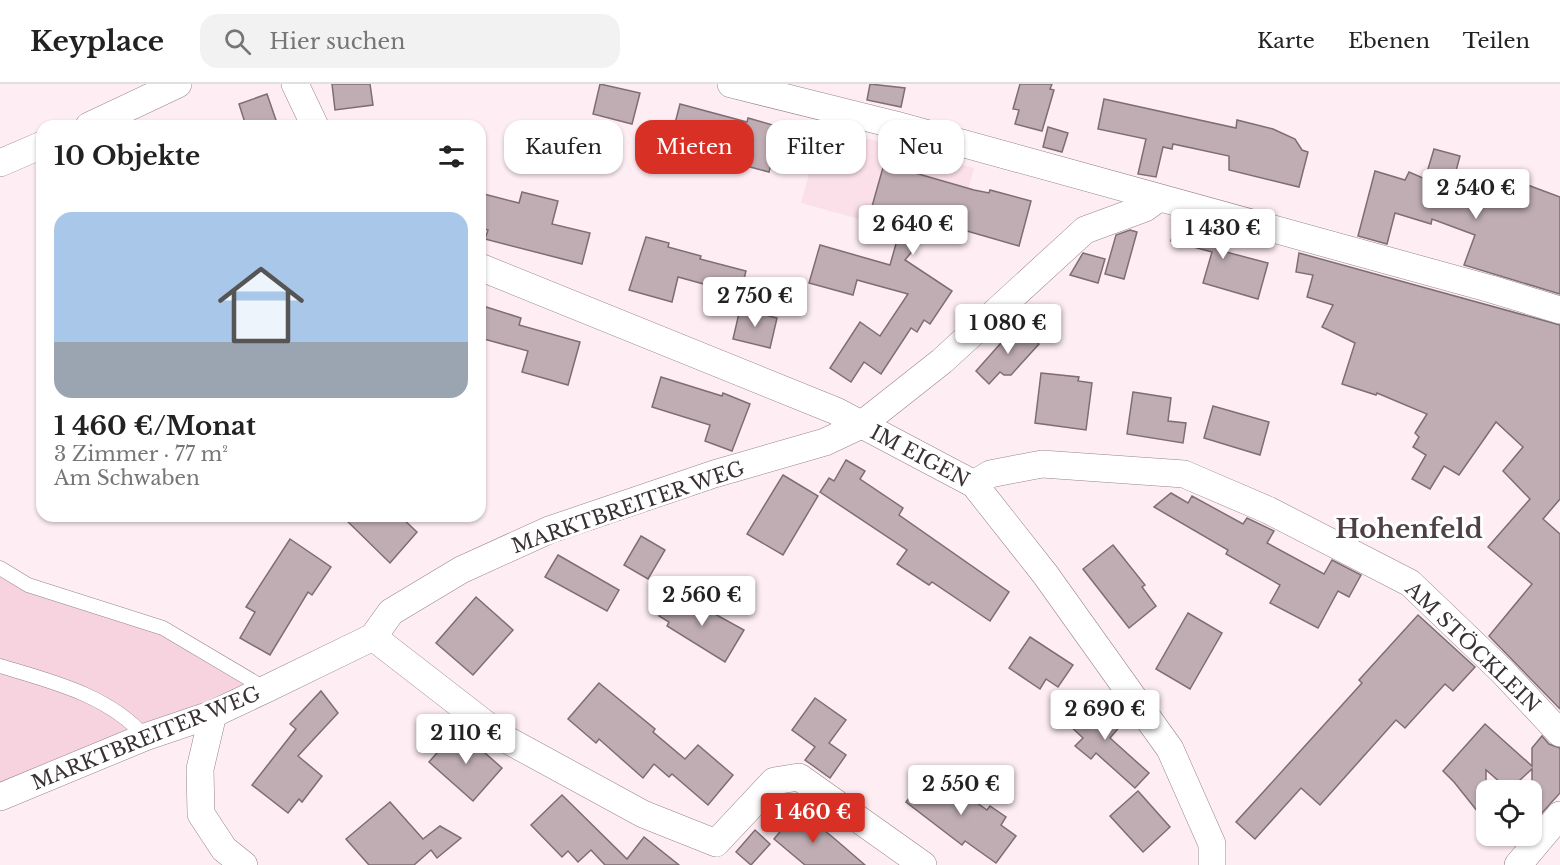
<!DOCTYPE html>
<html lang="de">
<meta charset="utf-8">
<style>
:root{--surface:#fff;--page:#f2f2f2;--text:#222;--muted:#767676;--line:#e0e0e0;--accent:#d93025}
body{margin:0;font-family:"Libre Baskerville",serif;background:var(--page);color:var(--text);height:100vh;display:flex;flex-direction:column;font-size:22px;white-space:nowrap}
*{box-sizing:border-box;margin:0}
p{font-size:20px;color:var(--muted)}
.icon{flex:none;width:33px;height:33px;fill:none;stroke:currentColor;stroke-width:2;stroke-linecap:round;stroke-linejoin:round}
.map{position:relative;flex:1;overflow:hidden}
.panel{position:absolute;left:36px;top:36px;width:450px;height:402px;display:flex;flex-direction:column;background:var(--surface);border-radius:18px;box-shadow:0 2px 4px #0004}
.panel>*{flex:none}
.guide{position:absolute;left:504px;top:36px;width:570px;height:54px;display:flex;gap:12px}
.fabs{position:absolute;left:1476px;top:696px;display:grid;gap:12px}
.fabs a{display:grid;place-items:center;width:66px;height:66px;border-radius:12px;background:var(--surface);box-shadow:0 2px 4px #0004;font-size:30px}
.price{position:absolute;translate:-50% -51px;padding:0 14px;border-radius:6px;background:#fff;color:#222;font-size:20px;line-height:39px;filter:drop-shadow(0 2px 3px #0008)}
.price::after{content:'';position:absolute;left:50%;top:36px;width:18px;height:14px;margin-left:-9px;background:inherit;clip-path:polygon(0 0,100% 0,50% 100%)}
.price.active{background:var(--accent);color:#fff}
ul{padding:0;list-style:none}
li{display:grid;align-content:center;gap:12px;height:318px;padding:0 18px}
li span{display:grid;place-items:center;height:186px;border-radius:18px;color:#555}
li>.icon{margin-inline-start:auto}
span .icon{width:108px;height:108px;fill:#fffc;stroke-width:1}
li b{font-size:26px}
h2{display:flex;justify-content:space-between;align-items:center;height:72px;padding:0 18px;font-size:26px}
.tag{padding:0 21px;border-radius:18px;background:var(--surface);box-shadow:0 2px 4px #0004;font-size:21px;line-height:54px}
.tag.active{background:var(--accent);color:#fff}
header{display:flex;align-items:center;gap:36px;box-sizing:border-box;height:84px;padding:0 30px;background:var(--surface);border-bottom:2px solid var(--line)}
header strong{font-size:28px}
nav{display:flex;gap:33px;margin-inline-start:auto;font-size:21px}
.search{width:420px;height:54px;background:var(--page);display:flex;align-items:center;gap:15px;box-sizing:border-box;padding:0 21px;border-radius:18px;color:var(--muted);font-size:22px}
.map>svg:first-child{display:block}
.built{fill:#fbe0e9}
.green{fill:#f6d3df}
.building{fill:#bfadb3;stroke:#7e6d73;stroke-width:1.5}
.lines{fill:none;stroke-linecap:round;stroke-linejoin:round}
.service-casing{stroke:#96858b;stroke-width:15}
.minor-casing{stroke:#96858b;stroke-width:28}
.service{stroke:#fff;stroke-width:14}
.minor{stroke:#fff;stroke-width:27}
.labels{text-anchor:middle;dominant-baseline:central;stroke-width:6;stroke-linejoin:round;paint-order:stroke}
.street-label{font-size:20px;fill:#393134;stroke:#fff}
.district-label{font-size:26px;font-weight:bold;fill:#4f4046;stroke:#fff}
</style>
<header>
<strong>Keyplace</strong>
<div class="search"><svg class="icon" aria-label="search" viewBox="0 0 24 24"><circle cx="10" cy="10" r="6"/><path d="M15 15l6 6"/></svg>Hier suchen</div>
<nav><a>Karte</a><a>Ebenen</a><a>Teilen</a></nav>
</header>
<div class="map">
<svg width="1560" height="781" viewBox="0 0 1560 781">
<rect width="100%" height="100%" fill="#feeef4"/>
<!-- built -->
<path class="built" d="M822,42L974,84L953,161L801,119Z"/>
<!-- green -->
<path class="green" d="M0,491L163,544L266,605L0,713Z"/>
<!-- building -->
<g class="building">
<path d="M332,0H370L373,21L335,26Z"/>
<path d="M600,0L640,9L632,40L593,30Z"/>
<path d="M870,0L905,4L901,23L867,16Z"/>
<path d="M1020,0H1052L1050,5L1054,6L1042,47L1015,40L1019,26L1013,25Z"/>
<path d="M267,10L278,42H246L239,20Z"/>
<path d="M1104,15L1236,44L1237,36L1273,45L1295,55L1302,66L1308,68L1299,103L1229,86V72L1173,60L1172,65L1163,63L1156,93L1138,90L1146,55L1098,45Z"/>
<path d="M680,20L747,38L748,34L794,47L784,84L771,80L769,88L720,75L723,65L672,51Z"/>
<path d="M1048,43L1068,49L1062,68L1043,63Z"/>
<path d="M1434,65L1460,72L1450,109L1486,121L1498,90L1560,113V210L1464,181L1475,151L1432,135L1431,140L1395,129L1387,160L1358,152L1375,87L1405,96L1409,88L1425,95Z"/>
<path d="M884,80L974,106L989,109L990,106L1031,117L1019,162L953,143L951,148L932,143L905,176L952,207L930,240L924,236L917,248L911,244L881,290L864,278L851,298L830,284L860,238L880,252L908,210L857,196L853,211L809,199L820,161L890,181L903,135L871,126Z"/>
<path d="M522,108L558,117L552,140L590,149L582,180L485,155L488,146L480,144V109L519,119Z"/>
<path d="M1177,135L1231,150L1226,168L1268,179L1258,215L1203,199L1212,168L1171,157Z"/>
<path d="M1130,146L1137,148L1124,195L1105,190L1116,151Z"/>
<path d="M646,153L669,159L668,163L701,172L700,175L746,187L740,210L678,193L672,218L629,206Z"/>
<path d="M1083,169L1105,175L1098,199L1070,191Z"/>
<path d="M1299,169L1560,241V415L1543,435L1560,450V625L1489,552L1532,500L1488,463L1530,415L1503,387L1523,363L1496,338L1459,391L1444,382L1430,405L1412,395L1426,371L1413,363L1419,353L1415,349L1427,330L1377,309L1376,311L1342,300L1355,259L1322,243L1333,221L1307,213L1313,191L1296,188Z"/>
<path d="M480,221L521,234L519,241L580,258L568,301L522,288L528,267L480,254Z"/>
<path d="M740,225L777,234L770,264L733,255Z"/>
<path d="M1017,241L1039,260L1011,291H1004L1000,288L989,300L976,287Z"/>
<path d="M1041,289L1079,293L1078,297L1092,299L1086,346L1035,339Z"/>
<path d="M661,293L722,312L723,309L750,320L732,367L705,357L710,341L652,323Z"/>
<path d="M1133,308L1171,314L1168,337L1186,339L1183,359L1127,350Z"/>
<path d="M1213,322L1269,338L1260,371L1204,354Z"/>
<path d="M846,376L865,387L860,395L903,424L899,431L1009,508L990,537L932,498L929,501L897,480L907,466L820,408L829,394L834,397Z"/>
<path d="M783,391L818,412L783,471L747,450Z"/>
<path d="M1171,409L1188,419L1192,412L1243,440L1247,434L1274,447L1267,459L1324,490L1332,476L1361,491L1349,513L1338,507L1318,544L1270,519L1280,501L1226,470L1228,466L1154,423Z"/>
<path d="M342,432H400L417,448L390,479Z"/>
<path d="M641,452L665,466L648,495L624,481Z"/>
<path d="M290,455L331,483L312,511L308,508L270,571L240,554L255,528L246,523Z"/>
<path d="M1113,461L1145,501L1142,503L1156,522L1129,544L1083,485Z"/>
<path d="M558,471L619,506L607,527L545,493Z"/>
<path d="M671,512L681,517L684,513L744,546L725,578L667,542L669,538L659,532Z"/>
<path d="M476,513L513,546L473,591L436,559Z"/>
<path d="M1188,529L1222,549L1190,605L1156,585Z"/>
<path d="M1418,531L1475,583L1453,607L1445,600L1405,644L1396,636L1320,721L1301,704L1255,755L1236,738L1362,599L1359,596Z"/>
<path d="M1030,553L1073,581L1058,603L1046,595L1040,605L1009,584Z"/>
<path d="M599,599L655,645L653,648L685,675L698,661L733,691L708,721L672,690L669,693L654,680L643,694L599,655L596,659L568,635Z"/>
<path d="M321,607L338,629L298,672L322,692L302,718L299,715L288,729L252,701L296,645L290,640Z"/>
<path d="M1091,612L1122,640L1110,654L1149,689L1135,704L1096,669L1091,675L1075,662L1083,654L1067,639Z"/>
<path d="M815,614L846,636L829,659L846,671L830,694L805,676L815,663L792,646Z"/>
<path d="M1485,640L1532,682V664L1542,652L1549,660L1560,664V709L1532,740V685L1509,706L1486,686V738L1454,698L1443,687Z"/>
<path d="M458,645L502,684L473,717L429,678Z"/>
<path d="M930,685L987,726L990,722L1006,733L1001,741L1016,752L996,779L965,757L962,761L906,718Z"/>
<path d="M1138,707L1170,743L1143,768L1110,732Z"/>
<path d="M562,711L627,775L644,753L679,781H605L591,766L578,778L568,767L562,773L531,741Z"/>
<path d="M390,718L423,755L440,742L461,754L437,774L431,766L414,781H369L346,755Z"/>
<path d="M799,725L836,756L865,781H805L774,755Z"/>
<path d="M755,746L770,760L751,781L736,768Z"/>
</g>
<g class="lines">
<!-- service casing -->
<g class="service-casing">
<g id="service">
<path d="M0,484L28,501L163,544L266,605"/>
<path d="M0,582C50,597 109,611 145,653"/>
</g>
</g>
<!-- minor casing -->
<g class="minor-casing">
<g id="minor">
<path d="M295,0L315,42"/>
<path d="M731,0L896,41L1491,205L1560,226"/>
<path d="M89,42L178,0"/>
<path d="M0,79L42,61"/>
<path d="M480,183L836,327L974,400L1045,490L1170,665L1212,760V781"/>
<path d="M974,400L990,390L1042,380L1184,390L1268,426L1410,499L1502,587L1560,649"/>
<path d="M373,553L502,653L643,730L716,759L774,697L799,693L923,781"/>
<path d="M213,630L200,685L201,730L224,765L244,781"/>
<path d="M0,713L145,653L213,630L266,605L373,553L391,528L461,486L549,446L714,390L825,358L861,341L942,277L1085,146L1145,124L1159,114"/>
<path d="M1518,781L1560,731"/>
</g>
</g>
<!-- service -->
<use href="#service" class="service"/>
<!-- minor -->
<use href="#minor" class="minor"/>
</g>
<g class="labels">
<!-- street labels -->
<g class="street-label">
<text transform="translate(920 372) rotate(28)">IM EIGEN</text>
<text transform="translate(628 423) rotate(-19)">MARKTBREITER WEG</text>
<text transform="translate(1473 563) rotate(44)">AM STÖCKLEIN</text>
<text transform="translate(146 654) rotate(-22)">MARKTBREITER WEG</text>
</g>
<!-- district labels -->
<g class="district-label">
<text x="1409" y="445">Hohenfeld</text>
</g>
</g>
</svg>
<div class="fabs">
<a><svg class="icon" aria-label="locate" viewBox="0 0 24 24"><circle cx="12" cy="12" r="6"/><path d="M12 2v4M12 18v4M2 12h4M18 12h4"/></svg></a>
</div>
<b class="price" style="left:1476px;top:136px">2 540 €</b>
<b class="price" style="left:913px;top:172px">2 640 €</b>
<b class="price" style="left:1223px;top:176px">1 430 €</b>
<b class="price" style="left:755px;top:244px">2 750 €</b>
<b class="price" style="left:1008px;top:271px">1 080 €</b>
<b class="price" style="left:702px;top:543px">2 560 €</b>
<b class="price" style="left:1105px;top:657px">2 690 €</b>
<b class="price" style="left:466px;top:681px">2 110 €</b>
<b class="price" style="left:961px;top:732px">2 550 €</b>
<b class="price active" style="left:813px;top:760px">1 460 €</b>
<div class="guide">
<a class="tag">Kaufen</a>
<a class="tag active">Mieten</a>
<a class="tag">Filter</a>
<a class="tag">Neu</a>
</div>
<section class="panel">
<h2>10 Objekte<svg class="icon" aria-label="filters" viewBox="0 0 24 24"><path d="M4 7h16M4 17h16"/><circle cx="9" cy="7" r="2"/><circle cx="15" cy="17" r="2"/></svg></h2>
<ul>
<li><span style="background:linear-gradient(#a9c7e8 70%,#9aa5b1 0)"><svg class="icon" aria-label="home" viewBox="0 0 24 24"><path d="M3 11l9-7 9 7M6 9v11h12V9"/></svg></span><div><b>1 460 €/Monat</b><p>3 Zimmer · 77 m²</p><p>Am Schwaben</p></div></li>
</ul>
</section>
</div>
